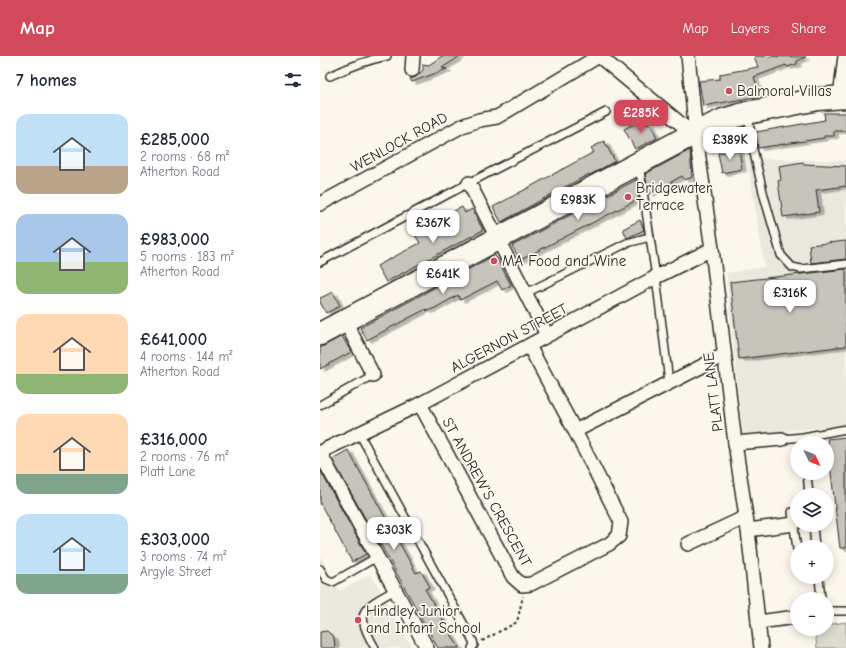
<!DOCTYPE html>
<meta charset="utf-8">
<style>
:root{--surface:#fff;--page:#f6f6f7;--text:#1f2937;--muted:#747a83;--accent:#d1495b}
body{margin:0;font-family:"Comic Neue",sans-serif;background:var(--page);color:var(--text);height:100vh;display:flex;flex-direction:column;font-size:15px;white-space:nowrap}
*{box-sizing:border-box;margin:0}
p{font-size:13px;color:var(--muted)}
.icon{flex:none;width:22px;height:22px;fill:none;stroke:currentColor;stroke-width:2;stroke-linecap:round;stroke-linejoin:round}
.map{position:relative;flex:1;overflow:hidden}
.details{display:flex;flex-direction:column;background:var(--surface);width:320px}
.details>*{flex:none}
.needle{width:26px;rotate:133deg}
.buttons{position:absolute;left:470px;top:380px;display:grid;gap:8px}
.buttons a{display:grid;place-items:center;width:44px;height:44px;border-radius:50%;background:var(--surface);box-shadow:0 2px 10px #0003;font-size:20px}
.price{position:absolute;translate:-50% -34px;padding:0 9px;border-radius:8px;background:#fff;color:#222;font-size:13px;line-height:26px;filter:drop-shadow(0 1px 2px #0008)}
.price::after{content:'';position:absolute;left:50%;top:24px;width:12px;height:9px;margin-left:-6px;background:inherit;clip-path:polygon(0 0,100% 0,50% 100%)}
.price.on{background:var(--accent);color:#fff}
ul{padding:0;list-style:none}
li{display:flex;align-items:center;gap:12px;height:100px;padding:0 16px}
li span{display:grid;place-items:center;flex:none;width:112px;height:80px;border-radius:12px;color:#555}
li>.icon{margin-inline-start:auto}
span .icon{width:48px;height:48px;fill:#fffc;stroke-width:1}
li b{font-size:17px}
h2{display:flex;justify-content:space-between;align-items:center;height:48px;padding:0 16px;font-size:17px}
header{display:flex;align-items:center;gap:24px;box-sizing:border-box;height:56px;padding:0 20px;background:var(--accent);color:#fff}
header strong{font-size:19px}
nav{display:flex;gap:22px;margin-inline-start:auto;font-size:14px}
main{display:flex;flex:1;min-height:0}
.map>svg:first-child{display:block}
.built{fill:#ebe8de}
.green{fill:#dddad0;stroke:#84827e}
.building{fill:#c7c4bc;stroke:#2b2b2b;filter:url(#shadow)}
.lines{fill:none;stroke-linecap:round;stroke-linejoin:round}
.lane-casing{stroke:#2b2b2b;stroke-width:10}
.street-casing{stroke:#2b2b2b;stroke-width:16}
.highway-casing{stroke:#2b2b2b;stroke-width:25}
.path{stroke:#2b2b2b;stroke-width:2;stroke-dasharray:3 3;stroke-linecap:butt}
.lane{stroke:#fbf7ec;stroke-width:7}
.street{stroke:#fbf7ec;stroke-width:13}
.highway{stroke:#fbf7ec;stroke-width:22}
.poi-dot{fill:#d1495b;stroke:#fbf7ec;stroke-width:1.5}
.labels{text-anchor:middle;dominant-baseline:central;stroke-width:3.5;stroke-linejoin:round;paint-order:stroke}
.poi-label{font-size:15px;fill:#2b2b2b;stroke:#fbf7ec;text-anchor:start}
.street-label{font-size:15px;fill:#2b2b2b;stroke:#fbf7ec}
</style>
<header>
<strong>Map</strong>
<nav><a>Map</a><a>Layers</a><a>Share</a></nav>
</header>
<main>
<section class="details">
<h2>7 homes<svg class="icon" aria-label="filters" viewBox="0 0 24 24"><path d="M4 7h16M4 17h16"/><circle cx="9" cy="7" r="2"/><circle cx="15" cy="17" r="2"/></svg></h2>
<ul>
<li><span style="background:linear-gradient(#bfe0f5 65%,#b9a48a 0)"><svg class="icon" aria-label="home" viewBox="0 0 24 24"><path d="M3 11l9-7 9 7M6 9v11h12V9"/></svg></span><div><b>£285,000</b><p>2 rooms · 68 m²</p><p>Atherton Road</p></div></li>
<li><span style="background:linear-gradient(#a9c7e8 60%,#8fb573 0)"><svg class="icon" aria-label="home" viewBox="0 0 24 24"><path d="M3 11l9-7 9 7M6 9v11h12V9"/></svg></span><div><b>£983,000</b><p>5 rooms · 183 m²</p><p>Atherton Road</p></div></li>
<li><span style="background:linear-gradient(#ffd9b3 75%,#8fb573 0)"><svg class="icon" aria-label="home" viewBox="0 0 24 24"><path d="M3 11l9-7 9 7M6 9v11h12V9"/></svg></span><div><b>£641,000</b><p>4 rooms · 144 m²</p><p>Atherton Road</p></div></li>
<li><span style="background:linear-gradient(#ffd9b3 75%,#7fa58c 0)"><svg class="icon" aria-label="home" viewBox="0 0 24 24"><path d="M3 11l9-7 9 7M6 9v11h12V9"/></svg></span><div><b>£316,000</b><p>2 rooms · 76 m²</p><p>Platt Lane</p></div></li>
<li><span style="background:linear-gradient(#bfe0f5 75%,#7fa58c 0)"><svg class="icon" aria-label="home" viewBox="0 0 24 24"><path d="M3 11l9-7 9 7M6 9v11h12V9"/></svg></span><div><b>£303,000</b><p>3 rooms · 74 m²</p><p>Argyle Street</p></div></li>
</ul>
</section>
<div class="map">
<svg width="526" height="592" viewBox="0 0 526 592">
<defs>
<filter id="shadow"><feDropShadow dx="4.5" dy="2.5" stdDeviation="0" flood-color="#0004"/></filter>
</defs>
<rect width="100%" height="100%" fill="#fbf7ec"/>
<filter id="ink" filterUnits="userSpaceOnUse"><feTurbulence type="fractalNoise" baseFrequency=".025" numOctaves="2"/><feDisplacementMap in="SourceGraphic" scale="8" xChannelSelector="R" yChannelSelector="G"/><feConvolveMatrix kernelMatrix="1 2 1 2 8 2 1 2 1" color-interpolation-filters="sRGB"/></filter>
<g filter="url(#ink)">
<!-- built -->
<g class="built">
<path d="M427,102L526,105V369L423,379L406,217L445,211Z"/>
<path d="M0,500L20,535L51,518L92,592H0Z"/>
</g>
<!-- green -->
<path class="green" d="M526,566V592H497L495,573H507V569Z"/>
<!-- building -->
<g class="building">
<path d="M122,0H140L122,12L127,13L92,26L90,23L96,21L103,14V8L109,9Z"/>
<path d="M434,0L486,1L477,5V8L467,11L466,9L434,21L440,40L383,50L379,25L400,23V18L438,11Z"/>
<path d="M504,57H526V75H514V80H504V82L438,92L436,76L505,64Z"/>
<path d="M324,63L326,69L330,66L337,82L315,93L304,73Z"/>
<path d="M284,85L295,105L270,119L269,118L181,166L173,151L274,96L271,92Z"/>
<path d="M419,93L422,113L402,117L398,97Z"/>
<path d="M370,94L372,121L365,124L362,120L329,138L325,118Z"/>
<path d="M483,106L484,108L526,110V130L496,134L499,156L463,161L458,125L461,124L459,110Z"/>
<path d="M316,124L319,143L303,151L200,204L192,190Z"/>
<path d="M142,151L145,157L152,153L163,174L66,226L57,210L100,187L95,179L104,174L107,180L129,170L128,168L132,166L128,158Z"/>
<path d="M320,164L324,174L307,182L303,173Z"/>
<path d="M526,185V203L491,207L489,189Z"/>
<path d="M175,199L191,229L182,234L177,225L140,244L138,239L115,252L107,255L106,253L47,284L40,272Z"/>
<path d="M526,213V290L419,303L410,226Z"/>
<path d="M13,236L20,250L6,257L0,246V242Z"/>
<path d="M22,280L31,296L0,313V292Z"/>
<path d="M526,381V492H520L507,383Z"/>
<path d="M28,394L96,517L101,515L110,531L105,533L139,592H118L61,489H60L12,403Z"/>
<path d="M0,414L46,498L32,506L0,447Z"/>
<path d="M7,575L14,582L15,592H0V576Z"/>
</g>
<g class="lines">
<!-- lane casing -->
<g class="lane-casing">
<g id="lane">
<path d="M10,20C29,11 47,4 67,0"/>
<path d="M428,59L433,93L444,140L461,199L472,211L481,213L526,208"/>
<path d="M319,109L336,221L349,326"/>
<path d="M0,206L149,127L286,56"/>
<path d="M206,237L307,187L330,181"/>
<path d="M0,349L53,319"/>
<path d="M39,377L153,585L154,589L152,592"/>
<path d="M462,383L483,381L526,373"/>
<path d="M487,417L489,439"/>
<path d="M472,456L477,493"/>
<path d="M493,469L495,491"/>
<path d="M0,513L6,523L13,526L57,501"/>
<path d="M499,521L501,543"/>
<path d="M507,555H526"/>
<path d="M55,592C34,555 41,553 75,534"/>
</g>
</g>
<!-- street casing -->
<g class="street-casing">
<g id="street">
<path d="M279,0L373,78"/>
<path d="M368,0L375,68L373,78L377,88L392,193L415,387L428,474L441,592"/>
<path d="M92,14L93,0"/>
<path d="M520,41L525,0"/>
<path d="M149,127L227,279"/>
<path d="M0,148L142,70L159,64L177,61L279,0"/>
<path d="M25,265L53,319"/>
<path d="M100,348L193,521L202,529L211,528L289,488L299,480L301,466L255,375L209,290"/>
<path d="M255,375L404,299"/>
<path d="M415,387L462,383"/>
<path d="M0,396L100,348L336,221L392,193"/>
<path d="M0,397L107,592"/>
<path d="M428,474L474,468"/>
<path d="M368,488L426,461"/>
<path d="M438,566L477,561"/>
</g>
</g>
<!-- highway casing -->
<g class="highway-casing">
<path id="highway" d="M0,278L373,78L403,64L427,57L498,43L526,41"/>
</g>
<!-- path -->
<path class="path" d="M162,585L197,566L203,540"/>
<!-- lane -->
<use href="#lane" class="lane"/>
<!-- street -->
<use href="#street" class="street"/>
<!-- highway -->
<use href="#highway" class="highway"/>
</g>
</g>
<!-- markers -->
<g class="poi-dot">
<circle cx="409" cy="35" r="4"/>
<circle cx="308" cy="141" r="4"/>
<circle cx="174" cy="205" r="4"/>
<circle cx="38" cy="564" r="4"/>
</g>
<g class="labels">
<!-- poi labels -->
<g class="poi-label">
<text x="417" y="35">Balmoral Villas</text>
<text x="316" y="132">Bridgewater<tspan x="316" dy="17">Terrace</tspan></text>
<text x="182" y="205">MA Food and Wine</text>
<text x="46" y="555">Hindley Junior<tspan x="46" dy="17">and Infant School</tspan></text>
</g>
<!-- street labels -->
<g class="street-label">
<text transform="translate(79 86) rotate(-29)">WENLOCK ROAD</text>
<text transform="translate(189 282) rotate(-28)">ALGERNON STREET</text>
<text transform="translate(393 336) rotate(-97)">PLATT LANE</text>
<text transform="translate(167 436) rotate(61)">ST ANDREW'S CRESCENT</text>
</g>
</g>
</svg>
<div class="buttons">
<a><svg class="needle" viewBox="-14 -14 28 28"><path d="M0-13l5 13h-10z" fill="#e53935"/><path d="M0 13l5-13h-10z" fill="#747a83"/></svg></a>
<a><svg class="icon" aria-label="layers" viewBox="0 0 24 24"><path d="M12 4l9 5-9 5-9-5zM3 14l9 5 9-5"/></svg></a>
<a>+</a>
<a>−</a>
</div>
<b class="price on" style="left:321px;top:78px">£285K</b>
<b class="price" style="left:410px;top:105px">£389K</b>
<b class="price" style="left:258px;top:165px">£983K</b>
<b class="price" style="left:113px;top:188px">£367K</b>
<b class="price" style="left:123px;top:239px">£641K</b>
<b class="price" style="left:470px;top:258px">£316K</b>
<b class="price" style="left:74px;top:495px">£303K</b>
</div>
</main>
